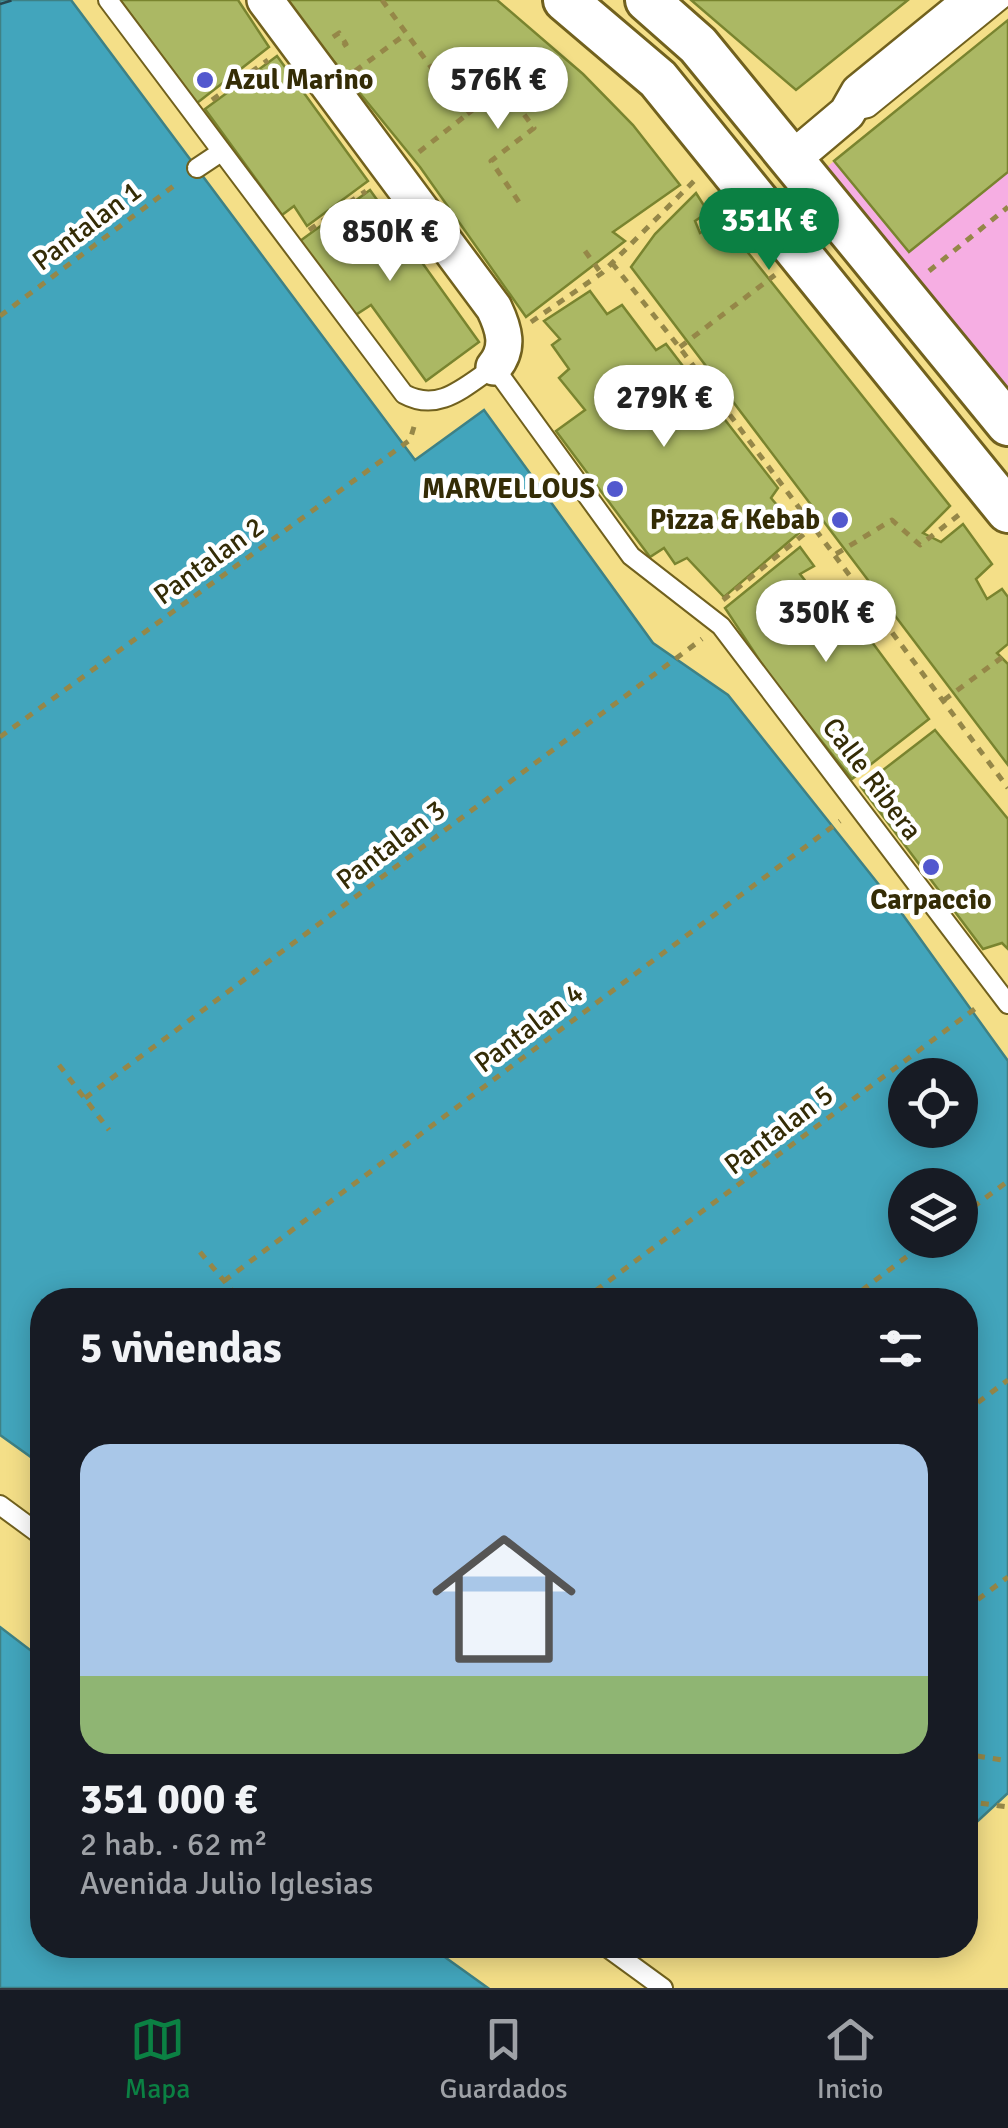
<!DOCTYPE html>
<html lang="es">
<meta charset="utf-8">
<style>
:root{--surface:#171b24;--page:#242831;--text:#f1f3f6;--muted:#9ea1a6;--line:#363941;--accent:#0b8043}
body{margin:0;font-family:Signika,sans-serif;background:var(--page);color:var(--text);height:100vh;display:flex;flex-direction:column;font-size:38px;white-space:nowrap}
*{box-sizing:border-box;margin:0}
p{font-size:32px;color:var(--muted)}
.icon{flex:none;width:55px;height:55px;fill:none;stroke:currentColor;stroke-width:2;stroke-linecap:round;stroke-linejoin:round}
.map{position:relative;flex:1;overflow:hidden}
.panel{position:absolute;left:30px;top:1288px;width:948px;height:670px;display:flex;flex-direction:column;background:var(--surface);border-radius:40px;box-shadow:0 5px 25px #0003}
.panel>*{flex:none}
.controls{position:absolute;left:888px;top:1058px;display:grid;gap:20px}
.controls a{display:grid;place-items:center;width:90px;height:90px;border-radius:50%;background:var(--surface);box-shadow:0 5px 25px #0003;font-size:50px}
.price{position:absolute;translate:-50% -85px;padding:0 22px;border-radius:35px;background:#fff;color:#222;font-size:32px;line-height:65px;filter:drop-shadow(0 2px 5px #0008)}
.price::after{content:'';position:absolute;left:50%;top:60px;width:30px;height:22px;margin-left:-15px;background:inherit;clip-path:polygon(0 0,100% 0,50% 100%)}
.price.active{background:var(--accent);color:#fff}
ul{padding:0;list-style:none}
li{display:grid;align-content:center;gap:20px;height:530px;padding:0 50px}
li span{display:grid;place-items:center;height:310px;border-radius:30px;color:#555}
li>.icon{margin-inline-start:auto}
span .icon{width:180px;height:180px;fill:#fffc;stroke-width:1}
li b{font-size:42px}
h2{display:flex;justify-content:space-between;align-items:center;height:120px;padding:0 50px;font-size:42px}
.tabs{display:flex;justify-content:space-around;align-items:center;height:140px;border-top:2px solid var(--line);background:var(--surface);font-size:28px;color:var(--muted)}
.tabs a{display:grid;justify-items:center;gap:5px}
.tabs .active{color:var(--accent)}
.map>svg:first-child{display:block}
.green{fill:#f6aee3}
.water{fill:#42a5bc;stroke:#3e8185;stroke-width:2.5;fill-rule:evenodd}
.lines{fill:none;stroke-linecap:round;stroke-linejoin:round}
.ferry{stroke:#28464d;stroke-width:2.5;stroke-dasharray:12 10;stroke-linecap:butt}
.building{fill:#abb864;stroke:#79842f;stroke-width:2.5}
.service-casing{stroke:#71611e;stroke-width:22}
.minor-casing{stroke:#71611e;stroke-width:40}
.tertiary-casing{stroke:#71611e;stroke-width:48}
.path{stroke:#958748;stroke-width:5;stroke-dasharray:8 8;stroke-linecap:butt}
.service{stroke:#fff;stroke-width:18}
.minor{stroke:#fff;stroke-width:35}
.tertiary{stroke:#fff;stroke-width:42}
.poi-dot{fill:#5258ce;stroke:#fff;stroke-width:4}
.labels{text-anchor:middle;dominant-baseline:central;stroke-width:9;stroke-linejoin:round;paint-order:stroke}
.poi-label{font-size:28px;font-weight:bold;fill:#342c06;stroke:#fff;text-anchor:end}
.street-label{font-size:28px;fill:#342c06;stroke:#fff}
</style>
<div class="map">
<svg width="1008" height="1988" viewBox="0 0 1008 1988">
<rect width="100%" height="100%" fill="#f4df88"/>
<!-- green -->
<path class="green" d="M1008,20V405L817,175Z"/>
<!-- water -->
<g class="water">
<path d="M0,0H71L415,460L484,410L653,643L728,695L903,915L1008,1061V1793L965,1833V1300H42V1465L0,1435ZM905,1075H960V1130H905ZM905,1185H960V1240H905Z"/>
<path d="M0,1627L42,1659V1945H428L488,1988H0Z"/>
</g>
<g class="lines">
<!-- ferry -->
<path class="ferry" d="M0,4L13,0"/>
</g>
<!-- building -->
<g class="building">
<path d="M120,0H238L269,47L197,103Z"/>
<path d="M284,0H497L583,74L633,125L680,185L613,232L625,241L526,317L420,167Z"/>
<path d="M691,0H908L796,90Z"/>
<path d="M1008,20V172L909,252L834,161Z"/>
<path d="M277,56L368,181L307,226L294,206L282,215L205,109Z"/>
<path d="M370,190L479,342L426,381L371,305L354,316L300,241Z"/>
<path d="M696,193L708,212L695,221L700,233L722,220L950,506L923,533L941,542L963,524L992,564L976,579L987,599L1002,589L1008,597V644L997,653L1008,664V765L631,267L655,234Z"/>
<path d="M590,291L607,314L622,305L656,350L666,344L699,387L691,391L700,408L708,398L778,488L771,498L800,532L724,597L687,558L675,564L664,548L650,557L556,431L585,410L559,378L569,369L552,345L560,339L544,321Z"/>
<path d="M800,547L814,566L800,574L814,592L829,584L929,719L852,779L774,682L725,608Z"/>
<path d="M935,730L1008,819V949L1002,943L983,949L861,787Z"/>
</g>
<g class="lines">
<!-- service casing -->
<g class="service-casing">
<g id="service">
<path d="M108,0L404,394C439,413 464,387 494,367L631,556L721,626L1008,1004"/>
<path d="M850,112L868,108L1001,0"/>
<path d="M197,168L221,152"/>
<path d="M0,1505L42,1536"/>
<path d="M604,1945L663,1988"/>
</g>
</g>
<!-- minor casing -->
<g class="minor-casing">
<g id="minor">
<path d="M265,0L494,308C504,329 510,348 494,367"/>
<path d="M790,161L847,113L859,92L972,0"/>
</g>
</g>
<!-- tertiary casing -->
<g class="tertiary-casing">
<g id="tertiary">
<path d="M565,0L658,79L1008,511"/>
<path d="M647,0L698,45L1008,424"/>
</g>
</g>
<!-- path -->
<g class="path">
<path d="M382,0L466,115L504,87L534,128L491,161L521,205"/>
<path d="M333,37L339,33L346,44L338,49"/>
<path d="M355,71L406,34"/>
<path d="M212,100L268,60"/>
<path d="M419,152L465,116"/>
<path d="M309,230L366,191"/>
<path d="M585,251L601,273"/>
<path d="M612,263L680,348L1008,788"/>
<path d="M929,271L1008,207"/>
<path d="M0,316L179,182"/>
<path d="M531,322L602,273L696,179"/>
<path d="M680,347L775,275"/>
<path d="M836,554L892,520L920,545L964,511"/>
<path d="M723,600L814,526"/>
<path d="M944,700L1008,653"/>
<path d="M0,737L410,440L416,420"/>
<path d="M59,1065L109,1130"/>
<path d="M85,1098L702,639"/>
<path d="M960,1217L1008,1181"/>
<path d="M200,1252L240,1300"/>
<path d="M224,1281L840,821"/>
<path d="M583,1300L980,1005"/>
<path d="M849,1300L929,1240"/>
<path d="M965,1412L1008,1380"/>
<path d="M965,1609L1008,1577"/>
<path d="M977,1756L1008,1761"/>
<path d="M965,1801L1008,1807"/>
</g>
<!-- service -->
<use href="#service" class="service"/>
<!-- minor -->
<use href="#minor" class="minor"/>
<!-- tertiary -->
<use href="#tertiary" class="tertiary"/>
</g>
<!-- markers -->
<g class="poi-dot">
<circle cx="205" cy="80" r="10"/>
<circle cx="615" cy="489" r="10"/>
<circle cx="840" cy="520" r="10"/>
<circle cx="931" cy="867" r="10"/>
</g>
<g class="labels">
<!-- poi labels -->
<g class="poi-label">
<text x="225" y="80" text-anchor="start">Azul Marino</text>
<text x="595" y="489">MARVELLOUS</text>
<text x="820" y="520">Pizza &amp; Kebab</text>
<text x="931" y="900" text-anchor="middle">Carpaccio</text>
</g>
<!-- street labels -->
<g class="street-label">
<text transform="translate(87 226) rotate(-37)">Pantalan 1</text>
<text transform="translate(209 561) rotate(-36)">Pantalan 2</text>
<text transform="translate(872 779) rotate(53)">Calle Ribera</text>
<text transform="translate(391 845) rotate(-37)">Pantalan 3</text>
<text transform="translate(529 1028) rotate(-37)">Pantalan 4</text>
<text transform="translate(779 1130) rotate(-37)">Pantalan 5</text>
</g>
</g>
</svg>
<div class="controls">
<a><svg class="icon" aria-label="locate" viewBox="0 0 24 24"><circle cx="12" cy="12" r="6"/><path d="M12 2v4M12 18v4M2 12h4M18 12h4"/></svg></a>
<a><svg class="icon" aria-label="layers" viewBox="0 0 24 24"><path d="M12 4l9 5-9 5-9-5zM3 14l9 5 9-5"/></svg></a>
</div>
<b class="price" style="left:498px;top:132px">576K €</b>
<b class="price active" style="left:769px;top:273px">351K €</b>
<b class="price" style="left:390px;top:284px">850K €</b>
<b class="price" style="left:664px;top:450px">279K €</b>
<b class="price" style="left:826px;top:665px">350K €</b>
<section class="panel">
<h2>5 viviendas<svg class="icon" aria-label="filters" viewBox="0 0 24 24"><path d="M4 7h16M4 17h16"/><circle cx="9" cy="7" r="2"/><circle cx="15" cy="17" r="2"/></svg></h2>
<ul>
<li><span style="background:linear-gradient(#a9c7e8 75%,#8fb573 0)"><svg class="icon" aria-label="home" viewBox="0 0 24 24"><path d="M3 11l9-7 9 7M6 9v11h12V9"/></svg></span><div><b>351 000 €</b><p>2 hab. · 62 m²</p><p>Avenida Julio Iglesias</p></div></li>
</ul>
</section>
</div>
<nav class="tabs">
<a class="active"><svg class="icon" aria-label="map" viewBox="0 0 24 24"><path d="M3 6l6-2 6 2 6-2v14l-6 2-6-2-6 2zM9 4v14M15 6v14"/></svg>Mapa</a>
<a><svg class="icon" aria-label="saved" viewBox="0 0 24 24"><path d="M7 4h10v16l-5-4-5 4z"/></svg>Guardados</a>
<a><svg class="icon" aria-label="home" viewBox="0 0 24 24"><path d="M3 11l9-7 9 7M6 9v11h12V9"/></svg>Inicio</a>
</nav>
